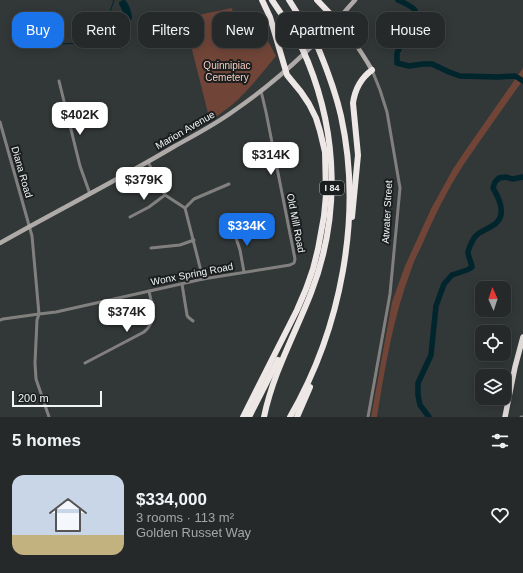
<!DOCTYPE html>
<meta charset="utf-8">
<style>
:root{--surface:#26292a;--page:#2e3132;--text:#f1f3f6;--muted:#a4a6a8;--line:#424547;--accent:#1a73e8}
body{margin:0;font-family:Helvetica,sans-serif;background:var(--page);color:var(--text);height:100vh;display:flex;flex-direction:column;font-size:15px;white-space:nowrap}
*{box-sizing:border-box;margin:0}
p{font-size:13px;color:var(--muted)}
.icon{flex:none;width:22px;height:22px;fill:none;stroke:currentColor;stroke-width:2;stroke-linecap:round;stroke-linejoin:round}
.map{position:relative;height:417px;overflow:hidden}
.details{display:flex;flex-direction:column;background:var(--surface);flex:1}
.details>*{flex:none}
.hud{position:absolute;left:12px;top:12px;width:499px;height:36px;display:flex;gap:8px}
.needle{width:26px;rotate:357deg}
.controls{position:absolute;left:475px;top:281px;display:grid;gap:8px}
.controls a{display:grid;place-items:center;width:36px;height:36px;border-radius:8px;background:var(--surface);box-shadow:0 2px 10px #0003,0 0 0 1px var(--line);font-size:20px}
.scale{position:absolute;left:12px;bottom:10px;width:90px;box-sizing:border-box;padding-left:4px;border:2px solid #f0f4f5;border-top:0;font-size:11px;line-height:14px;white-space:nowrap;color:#f0f4f5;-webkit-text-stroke:3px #1b1e1e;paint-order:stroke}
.price{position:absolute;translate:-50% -34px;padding:0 9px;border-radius:8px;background:#fff;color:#222;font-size:13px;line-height:26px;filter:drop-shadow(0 1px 2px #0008)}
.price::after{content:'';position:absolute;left:50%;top:24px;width:12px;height:9px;margin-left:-6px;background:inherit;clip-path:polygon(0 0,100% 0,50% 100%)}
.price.active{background:var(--accent);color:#fff}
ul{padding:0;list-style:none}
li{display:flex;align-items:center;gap:12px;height:100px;padding:0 12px}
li+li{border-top:1px solid var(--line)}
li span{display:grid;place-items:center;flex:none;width:112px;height:80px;border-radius:12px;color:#555}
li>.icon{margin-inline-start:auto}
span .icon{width:48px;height:48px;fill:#fffc;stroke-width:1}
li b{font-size:17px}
h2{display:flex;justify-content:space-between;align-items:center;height:48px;padding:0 12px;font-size:17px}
.pill{padding:0 14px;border-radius:12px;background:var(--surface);box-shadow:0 2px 10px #0003,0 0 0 1px var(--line);font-size:14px;line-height:36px}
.pill.active{background:var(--accent);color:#fff}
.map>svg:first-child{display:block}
.green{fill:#704538}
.water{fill:#01252c}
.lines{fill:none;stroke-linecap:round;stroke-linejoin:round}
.stream{stroke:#01252c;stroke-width:1}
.river{stroke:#01252c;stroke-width:5.5}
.minor{stroke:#82807f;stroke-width:3}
.secondary{stroke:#aeaaa8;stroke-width:4.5}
.trunk{stroke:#ded8d6;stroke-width:5.5}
.motorway{stroke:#ede7e5;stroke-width:6}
.motorway-bridge{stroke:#ede7e5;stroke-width:6}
.labels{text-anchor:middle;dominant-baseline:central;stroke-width:4;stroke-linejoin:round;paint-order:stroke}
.shield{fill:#1b1e1e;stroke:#b0b4b4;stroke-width:1}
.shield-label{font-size:9px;font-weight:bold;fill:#f0f4f5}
.park-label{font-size:10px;fill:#f9cdbf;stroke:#1b1e1e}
.street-label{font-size:10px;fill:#f0f4f5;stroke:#1b1e1e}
</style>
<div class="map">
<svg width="523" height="417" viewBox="0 0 523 417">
<rect width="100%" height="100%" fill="#323738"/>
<!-- green -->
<g class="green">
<path d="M232,8L238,45L263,32L276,56C262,73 249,90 233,104C226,110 218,115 210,121L184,18Z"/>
<path d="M523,68V80C503,108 483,136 464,164C447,190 434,217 422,245C418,253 414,261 411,270C393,318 385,367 377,417H371L392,302L405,266L431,209L453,169L465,151Z"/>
</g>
<!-- water -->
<path class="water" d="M123,0H125C129,4 132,13 132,19L130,20H127L119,4V2Z"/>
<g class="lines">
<!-- stream -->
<path class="stream" d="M13,33L58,44L84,43L104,30L114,0"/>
<!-- river -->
<g class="river">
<path d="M398,0C415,8 415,7 420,25L414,33L403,40L397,53V63L409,66L423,64H432L449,72L460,76L498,77L515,76L523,81"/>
<path d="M429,417L420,405L418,395V383L431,355L436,306L444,284L452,275L467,270L472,267C471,262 468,256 468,252C468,251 470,246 470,246C477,229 483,233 495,224C507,215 499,198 493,188L495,182L499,178L506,177L512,179L523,177"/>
</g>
<!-- minor -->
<g class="minor">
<path d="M59,81L80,166L90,194"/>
<path d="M0,122L32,236L39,314L37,320L35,363L36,379L49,417"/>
<path d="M148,162L165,195L185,208L203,279"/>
<path d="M185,208L194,199L229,184"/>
<path d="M130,217L149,207L165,195"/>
<path d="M232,226L240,250L244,272"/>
<path d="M151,248L180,245L194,240"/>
<path d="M182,284L187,315L188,317L193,321"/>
<path d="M0,320L3,319L39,314L56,312L203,279L290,265L294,263L295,259L266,112L261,91"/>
<path d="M85,363L144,332C158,320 152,306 149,291"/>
<path d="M368,417L390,294L400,188L387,112L380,90L372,70"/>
<path d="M521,417H523"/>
</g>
<!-- secondary -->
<g class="secondary">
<path d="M337,21C351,35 362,53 372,70"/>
<path d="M0,243C58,210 118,180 175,146C195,135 216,124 235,110C280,79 319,42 355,0"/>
</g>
<!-- trunk -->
<path class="trunk" d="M505,417L515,367L523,337"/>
<!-- motorway -->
<g class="motorway">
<path d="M272,0L290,27L302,48"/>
<path d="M289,0L313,38"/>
<path d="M317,0L337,21"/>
<path d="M352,217L358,155L353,103C355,89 361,78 372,70"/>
<path d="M243,417L297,310L306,289L313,269L318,249L324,216L326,195L325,152L320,131L316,118L309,104L301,92L287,75L270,17L262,0"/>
<path d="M249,417L278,360"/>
<path d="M264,417C273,373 295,334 311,293C340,218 338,136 308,62"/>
<path d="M290,417C341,329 363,216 341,116C336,94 328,72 319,50"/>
<path d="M297,417L310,387"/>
</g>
<!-- motorway-bridge -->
<g class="motorway-bridge">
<path d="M313,38L319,50"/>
<path d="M302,48L308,62"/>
</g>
</g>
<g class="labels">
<!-- shield labels -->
<rect class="shield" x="320" y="181" width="24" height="14" rx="3"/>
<g class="shield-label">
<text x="332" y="188">I 84</text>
</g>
<!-- park labels -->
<g class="park-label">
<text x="227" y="65">Quinnipiac<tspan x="227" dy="12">Cemetery</tspan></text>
</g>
<!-- street labels -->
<g class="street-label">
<text transform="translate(185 130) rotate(-30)">Marion Avenue</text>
<text transform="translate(22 172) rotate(74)">Diana Road</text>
<text transform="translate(387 212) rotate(-87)">Atwater Street</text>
<text transform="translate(296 223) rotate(79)">Old Mill Road</text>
<text transform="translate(192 274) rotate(-11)">Wonx Spring Road</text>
</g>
</g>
</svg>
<div class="controls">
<a><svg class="needle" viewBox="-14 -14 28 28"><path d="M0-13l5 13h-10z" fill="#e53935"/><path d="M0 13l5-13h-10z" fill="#a4a6a8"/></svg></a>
<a><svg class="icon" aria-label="locate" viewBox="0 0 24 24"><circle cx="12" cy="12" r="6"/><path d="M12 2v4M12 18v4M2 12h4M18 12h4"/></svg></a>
<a><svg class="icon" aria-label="layers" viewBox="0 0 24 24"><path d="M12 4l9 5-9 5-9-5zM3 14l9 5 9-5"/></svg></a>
</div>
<div class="scale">200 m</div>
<b class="price" style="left:80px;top:136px">$402K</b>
<b class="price" style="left:271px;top:176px">$314K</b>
<b class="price" style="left:144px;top:201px">$379K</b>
<b class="price active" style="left:247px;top:247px">$334K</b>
<b class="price" style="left:127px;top:333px">$374K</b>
<div class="hud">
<a class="pill active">Buy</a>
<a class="pill">Rent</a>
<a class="pill">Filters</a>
<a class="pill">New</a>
<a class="pill">Apartment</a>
<a class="pill">House</a>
</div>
</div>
<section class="details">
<h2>5 homes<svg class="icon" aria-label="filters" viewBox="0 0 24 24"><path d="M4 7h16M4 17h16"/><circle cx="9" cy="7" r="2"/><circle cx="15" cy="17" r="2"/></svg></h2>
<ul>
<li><span style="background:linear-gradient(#c9d6e8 75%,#c2b280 0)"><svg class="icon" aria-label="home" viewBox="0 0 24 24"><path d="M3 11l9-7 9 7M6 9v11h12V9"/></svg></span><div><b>$334,000</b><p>3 rooms · 113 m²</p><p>Golden Russet Way</p></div><svg class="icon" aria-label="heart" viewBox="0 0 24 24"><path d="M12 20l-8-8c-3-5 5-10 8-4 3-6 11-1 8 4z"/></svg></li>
</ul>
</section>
